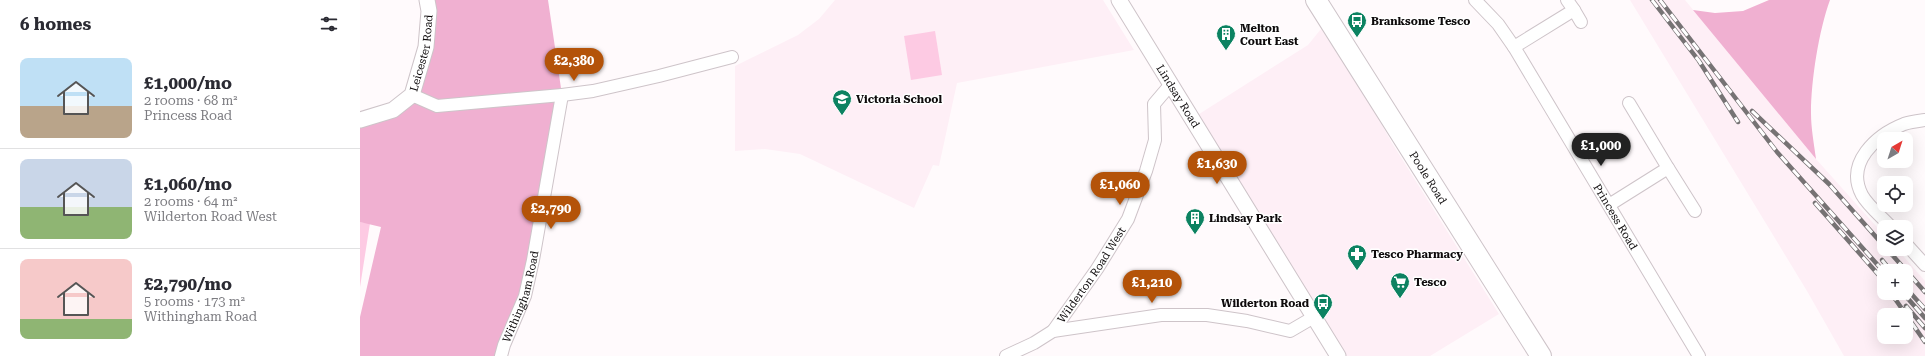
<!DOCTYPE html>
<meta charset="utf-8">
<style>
:root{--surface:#fff;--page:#f7f7f7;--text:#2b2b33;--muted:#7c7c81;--line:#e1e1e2;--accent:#b45309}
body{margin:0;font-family:"Roboto Serif",serif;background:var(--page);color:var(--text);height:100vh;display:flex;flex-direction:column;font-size:15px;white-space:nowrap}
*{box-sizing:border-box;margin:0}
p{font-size:13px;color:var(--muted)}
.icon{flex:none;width:22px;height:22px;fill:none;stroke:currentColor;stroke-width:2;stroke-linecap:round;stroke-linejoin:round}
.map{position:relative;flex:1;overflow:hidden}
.sheet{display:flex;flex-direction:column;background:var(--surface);width:360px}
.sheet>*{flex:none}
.needle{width:26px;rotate:39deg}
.controls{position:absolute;left:1517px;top:132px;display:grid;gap:8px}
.controls a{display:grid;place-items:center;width:36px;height:36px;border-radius:8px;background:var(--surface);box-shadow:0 4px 16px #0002;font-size:20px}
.price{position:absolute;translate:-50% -34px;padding:0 9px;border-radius:14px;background:var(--accent);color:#fff;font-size:13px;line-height:26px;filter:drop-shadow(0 1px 2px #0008)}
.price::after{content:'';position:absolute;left:50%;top:24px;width:12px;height:9px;margin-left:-6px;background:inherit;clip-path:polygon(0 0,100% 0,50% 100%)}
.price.current{background:#222;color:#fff}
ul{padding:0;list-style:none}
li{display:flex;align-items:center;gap:12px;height:100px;padding:0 20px}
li+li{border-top:1px solid var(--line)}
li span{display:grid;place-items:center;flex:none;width:112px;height:80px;border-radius:8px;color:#555}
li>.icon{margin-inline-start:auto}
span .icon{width:48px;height:48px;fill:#fffc;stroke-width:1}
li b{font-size:17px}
h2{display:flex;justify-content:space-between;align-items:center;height:48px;padding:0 20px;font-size:17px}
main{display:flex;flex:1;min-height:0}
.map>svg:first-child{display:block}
.built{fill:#feeff6;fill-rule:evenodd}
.green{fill:#fdcae3}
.forest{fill:#f0b0d1}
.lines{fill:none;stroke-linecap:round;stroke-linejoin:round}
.minor-casing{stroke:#cec4c9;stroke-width:14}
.tertiary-casing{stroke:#cec4c9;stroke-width:17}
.trunk-casing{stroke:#cec4c9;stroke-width:22}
.minor{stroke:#fff;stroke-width:12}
.tertiary{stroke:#fff;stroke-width:15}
.trunk{stroke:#fff;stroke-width:20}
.rail-casing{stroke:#767374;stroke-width:4.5}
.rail{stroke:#fff;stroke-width:3;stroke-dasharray:9;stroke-linecap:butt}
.labels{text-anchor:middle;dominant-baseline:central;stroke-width:3;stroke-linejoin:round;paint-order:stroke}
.poi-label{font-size:11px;font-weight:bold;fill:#0e0b0c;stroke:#fff;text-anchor:start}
.street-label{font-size:11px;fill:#0e0b0c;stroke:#fff}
</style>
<main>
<section class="sheet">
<h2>6 homes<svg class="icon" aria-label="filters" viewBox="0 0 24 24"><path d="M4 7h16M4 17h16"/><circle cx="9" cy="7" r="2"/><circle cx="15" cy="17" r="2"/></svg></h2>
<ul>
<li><span style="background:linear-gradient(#bfe0f5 60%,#b9a48a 0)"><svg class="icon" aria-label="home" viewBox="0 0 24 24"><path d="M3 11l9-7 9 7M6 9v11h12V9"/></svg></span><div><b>£1,000/mo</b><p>2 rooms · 68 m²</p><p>Princess Road</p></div></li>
<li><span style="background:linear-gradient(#c9d6e8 60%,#8fb573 0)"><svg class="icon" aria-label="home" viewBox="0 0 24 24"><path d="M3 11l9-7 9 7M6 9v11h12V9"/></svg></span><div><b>£1,060/mo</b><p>2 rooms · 64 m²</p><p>Wilderton Road West</p></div></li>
<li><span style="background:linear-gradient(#f6c9c9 75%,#8fb573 0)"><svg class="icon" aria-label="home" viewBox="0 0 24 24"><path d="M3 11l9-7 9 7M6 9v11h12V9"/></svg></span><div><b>£2,790/mo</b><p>5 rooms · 173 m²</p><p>Withingham Road</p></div></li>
</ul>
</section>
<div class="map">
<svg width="1565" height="356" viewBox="0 0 1565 356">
<rect width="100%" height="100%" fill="#fffafc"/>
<!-- built -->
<g class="built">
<path d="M475,0H743L774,50L597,83L579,166L573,165L554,208L440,154L405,149L375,151V66L438,35L459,19Z"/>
<path d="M1270,0H1325L1456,159L1524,235V249H1537L1565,281V356H1484L1447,291ZM1524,271H1546V293H1524ZM1524,315H1546V337H1524Z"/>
<path d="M961,29L1008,100L1032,143L1139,314L1070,356H982L836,116L948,45Z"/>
</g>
<!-- green -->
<g class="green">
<path d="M575,31L582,75L551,80L544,36Z"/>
<path d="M0,222L10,223L0,287Z"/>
</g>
<!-- forest -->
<g class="forest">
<path d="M67,0H188L202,95L173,260L141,356H0V317L21,227L0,222V120L52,95Z"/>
<path d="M1409,0H1470C1459,30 1451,80 1451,113C1451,128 1454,144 1456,159L1333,10L1355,13L1383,11Z"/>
</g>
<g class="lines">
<!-- minor casing -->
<g class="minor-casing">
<g id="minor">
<path id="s1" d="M1115,0L1138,24L1154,47L1339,356"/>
<path d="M1214,10L1221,22"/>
<path d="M1154,47L1214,10L1207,0"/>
<path d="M52,95L77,106L202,95L233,91L299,76L372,57"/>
<path d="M1308,168L1335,211"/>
<path d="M1249,205L1308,168L1269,103"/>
<path d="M1531,227C1522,217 1508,206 1502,195C1485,163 1516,135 1544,124C1550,122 1558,121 1565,120"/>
<path d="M1546,244L1565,265"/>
<path id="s2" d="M693,331L737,269L768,219L786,171L795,140L794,104L811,84"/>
<path id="s3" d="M141,356L144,345L165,296L173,260L202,95"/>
<path d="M646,356L674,343L693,331L801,315H847L887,321L930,331L954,317"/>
</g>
</g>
<!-- tertiary casing -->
<g class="tertiary-casing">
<g id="tertiary">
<path id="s4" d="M759,0L978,356"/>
<path id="s5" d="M0,120L33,110L52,95L66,47L69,11L67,0"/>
</g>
</g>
<!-- trunk casing -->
<g class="trunk-casing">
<g id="trunk">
<path id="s6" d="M956,0L1181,356"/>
</g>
</g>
<!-- minor -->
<use href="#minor" class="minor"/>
<!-- tertiary -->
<use href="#tertiary" class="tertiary"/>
<!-- trunk -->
<use href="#trunk" class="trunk"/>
<!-- rail casing -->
<g class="rail-casing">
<g id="rail">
<path d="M1292,0L1339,61L1378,122"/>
<path d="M1300,0L1417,152L1524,272"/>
<path d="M1392,111L1469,184L1524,246"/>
<path d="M1455,203L1524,281"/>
<path d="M1527,249L1565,292"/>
<path d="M1522,260L1531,271"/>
<path d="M1546,288L1565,309"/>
<path d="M1531,293L1565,342"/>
<path d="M1543,293L1565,318"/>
<path d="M1546,306L1565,328"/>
</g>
</g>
<!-- rail -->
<use href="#rail" class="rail"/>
</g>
<!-- icons -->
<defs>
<g id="bus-pin" transform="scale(1)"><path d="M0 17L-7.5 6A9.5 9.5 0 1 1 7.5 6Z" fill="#0c8261" stroke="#fff"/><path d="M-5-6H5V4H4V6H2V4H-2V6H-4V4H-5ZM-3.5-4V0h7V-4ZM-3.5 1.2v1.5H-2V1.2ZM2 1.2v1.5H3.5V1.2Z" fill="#fff"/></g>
<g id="building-pin" transform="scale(1)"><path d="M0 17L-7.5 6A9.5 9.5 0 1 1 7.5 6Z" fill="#0c8261" stroke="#fff"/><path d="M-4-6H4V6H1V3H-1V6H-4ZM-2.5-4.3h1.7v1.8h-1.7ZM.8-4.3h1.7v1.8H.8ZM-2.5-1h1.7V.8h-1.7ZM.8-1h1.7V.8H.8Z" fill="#fff"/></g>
<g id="school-pin" transform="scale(1)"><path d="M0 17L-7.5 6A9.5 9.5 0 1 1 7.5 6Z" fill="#0c8261" stroke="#fff"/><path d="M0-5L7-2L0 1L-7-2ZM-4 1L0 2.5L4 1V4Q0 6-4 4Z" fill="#fff"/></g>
<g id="pharmacy-pin" transform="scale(1)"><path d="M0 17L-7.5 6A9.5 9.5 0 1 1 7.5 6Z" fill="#0c8261" stroke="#fff"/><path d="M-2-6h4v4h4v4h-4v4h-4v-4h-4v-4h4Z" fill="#fff"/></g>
<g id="supermarket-pin" transform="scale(1)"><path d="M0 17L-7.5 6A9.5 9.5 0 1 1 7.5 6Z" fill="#0c8261" stroke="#fff"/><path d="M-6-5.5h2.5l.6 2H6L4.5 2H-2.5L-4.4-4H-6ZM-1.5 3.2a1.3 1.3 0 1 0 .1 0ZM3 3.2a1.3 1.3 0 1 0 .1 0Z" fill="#fff"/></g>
</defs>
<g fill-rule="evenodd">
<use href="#bus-pin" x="997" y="21"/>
<use href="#building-pin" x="866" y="34"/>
<use href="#school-pin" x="482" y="99"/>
<use href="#building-pin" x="835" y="218"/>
<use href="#pharmacy-pin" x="997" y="254"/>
<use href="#supermarket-pin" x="1040" y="282"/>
<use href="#bus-pin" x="963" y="303"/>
</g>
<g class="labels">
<!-- poi labels -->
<g class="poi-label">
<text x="1011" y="21">Branksome Tesco</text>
<text x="880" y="28">Melton<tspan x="880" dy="13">Court East</tspan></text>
<text x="496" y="99">Victoria School</text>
<text x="849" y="218">Lindsay Park</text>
<text x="1011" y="254">Tesco Pharmacy</text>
<text x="1054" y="282">Tesco</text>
<text x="949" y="303" text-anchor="end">Wilderton Road</text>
</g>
<!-- street labels -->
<g class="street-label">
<text stroke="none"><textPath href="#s5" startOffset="102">Leicester Road</textPath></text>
<text stroke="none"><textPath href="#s4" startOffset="113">Lindsay Road</textPath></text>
<text stroke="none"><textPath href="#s6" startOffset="210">Poole Road</textPath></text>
<text stroke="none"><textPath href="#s1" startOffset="259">Princess Road</textPath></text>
<text stroke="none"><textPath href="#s2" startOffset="68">Wilderton Road West</textPath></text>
<text stroke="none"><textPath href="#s3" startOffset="63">Withingham Road</textPath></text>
</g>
</g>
</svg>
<div class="controls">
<a><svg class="needle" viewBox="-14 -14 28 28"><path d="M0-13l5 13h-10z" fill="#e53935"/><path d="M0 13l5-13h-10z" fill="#7c7c81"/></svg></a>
<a><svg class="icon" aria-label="locate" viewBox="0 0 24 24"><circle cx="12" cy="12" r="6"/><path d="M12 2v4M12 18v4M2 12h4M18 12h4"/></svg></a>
<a><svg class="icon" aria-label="layers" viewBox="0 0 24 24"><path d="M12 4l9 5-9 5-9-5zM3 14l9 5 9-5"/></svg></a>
<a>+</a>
<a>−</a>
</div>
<b class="price" style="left:214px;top:82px">£2,380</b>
<b class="price current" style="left:1241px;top:167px">£1,000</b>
<b class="price" style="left:857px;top:185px">£1,630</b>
<b class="price" style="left:760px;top:206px">£1,060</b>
<b class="price" style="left:191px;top:230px">£2,790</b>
<b class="price" style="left:792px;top:304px">£1,210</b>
</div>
</main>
